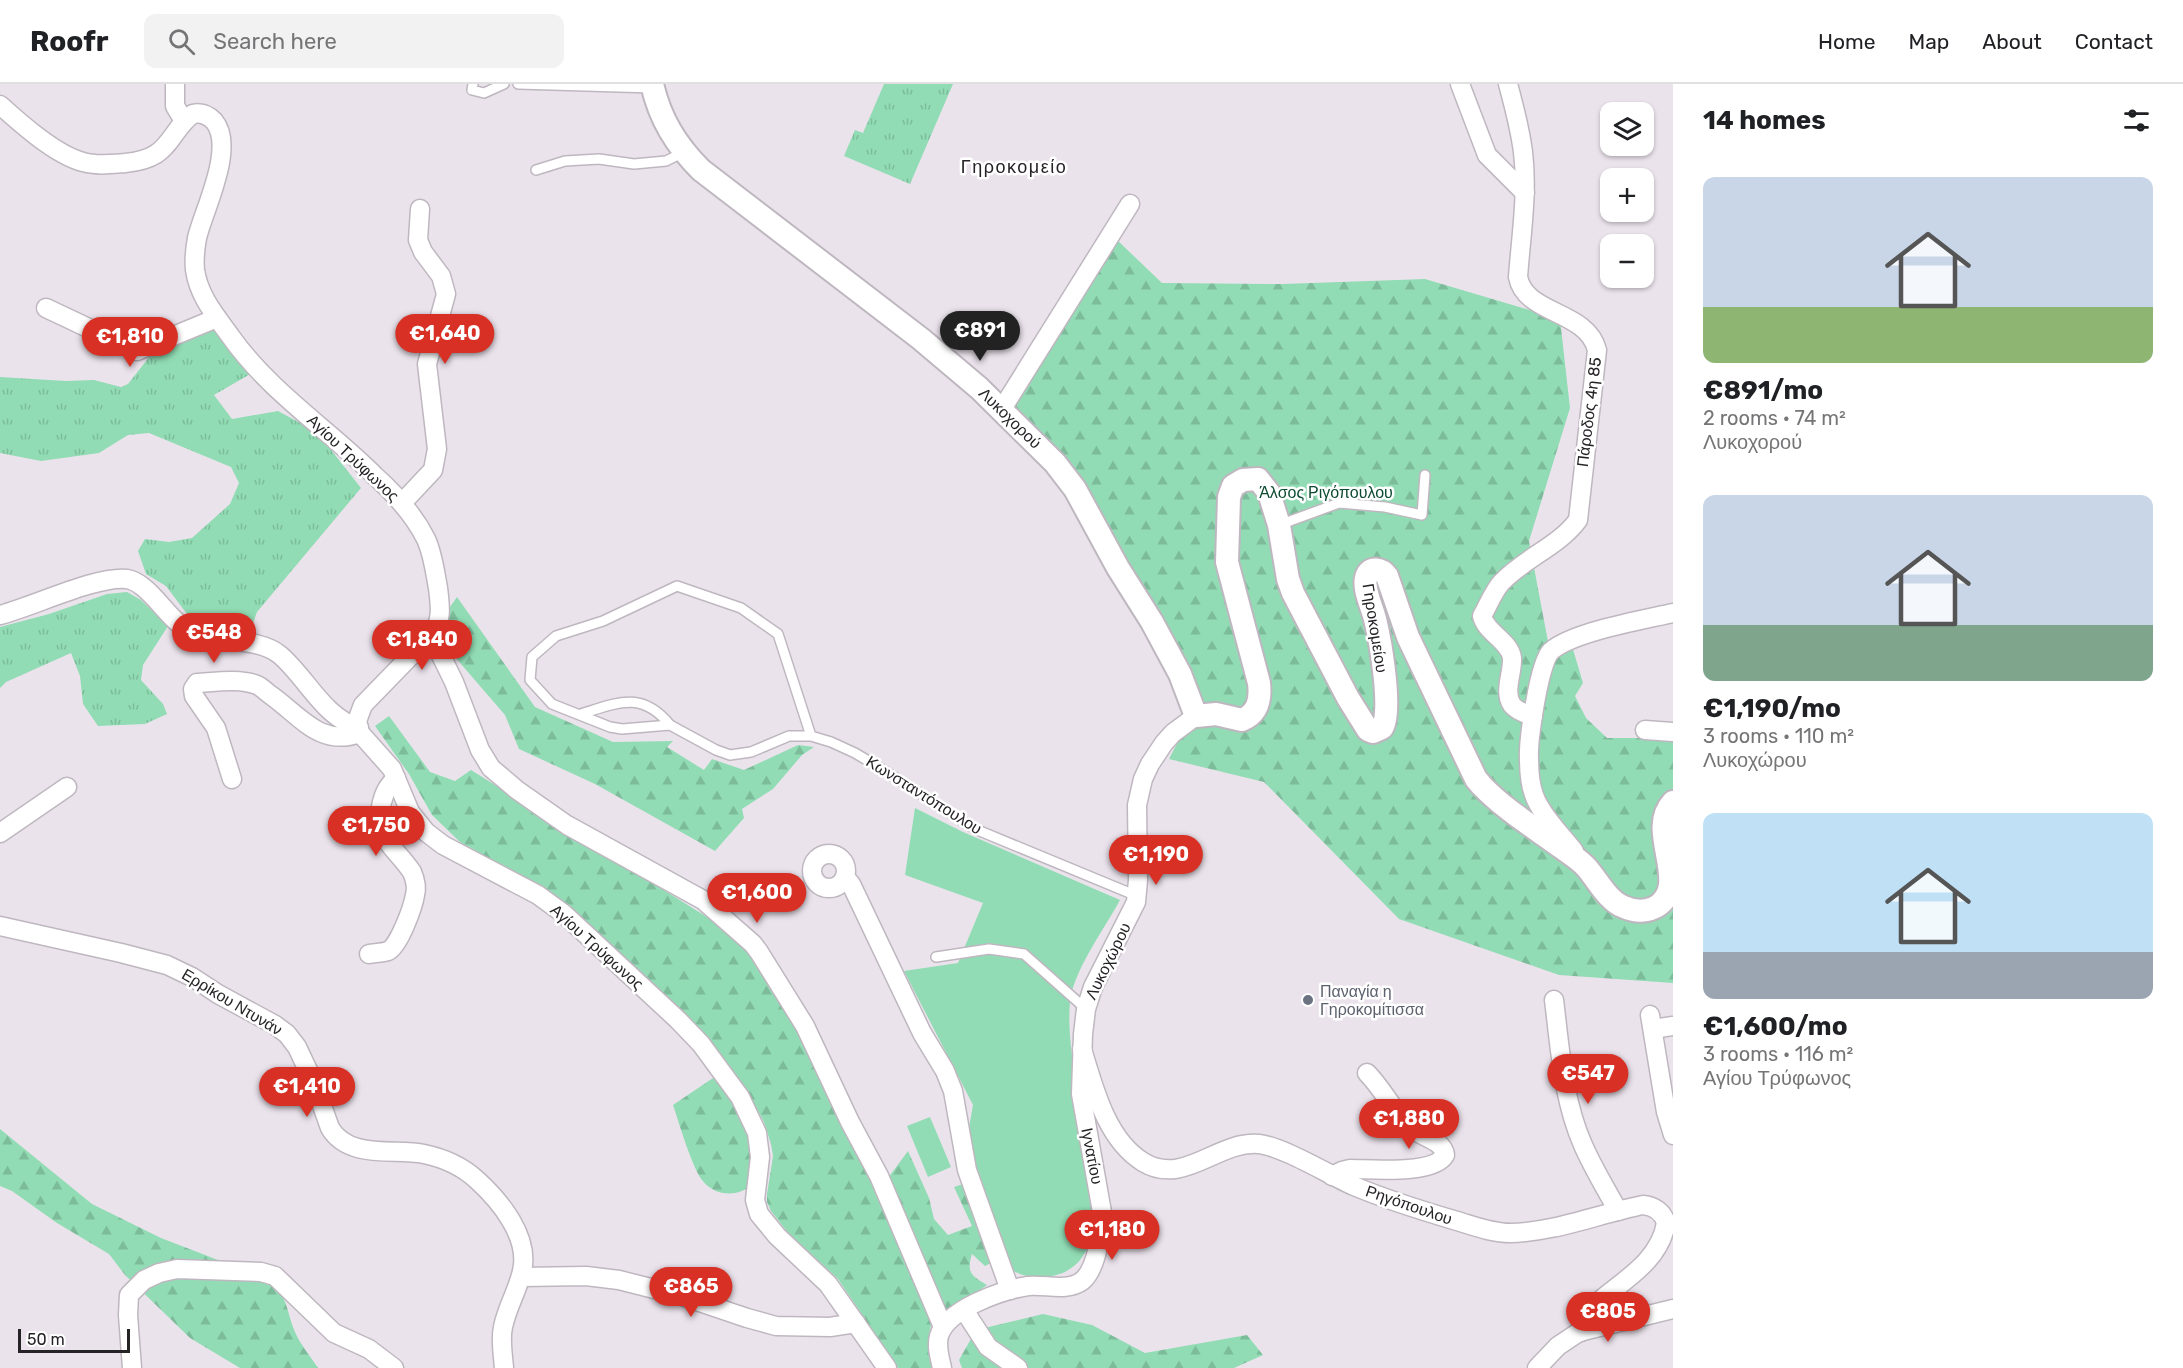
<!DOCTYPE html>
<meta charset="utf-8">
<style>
:root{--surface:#fff;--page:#f2f2f2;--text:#202124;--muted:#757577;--line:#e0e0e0;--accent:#d93025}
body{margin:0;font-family:Rubik,sans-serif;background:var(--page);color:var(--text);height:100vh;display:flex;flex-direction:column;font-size:22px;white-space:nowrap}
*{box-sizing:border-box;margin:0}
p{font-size:20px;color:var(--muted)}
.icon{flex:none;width:33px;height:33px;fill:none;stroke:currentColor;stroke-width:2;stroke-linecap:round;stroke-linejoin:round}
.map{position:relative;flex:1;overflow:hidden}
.details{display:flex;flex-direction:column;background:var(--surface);width:510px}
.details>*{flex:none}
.controls{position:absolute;left:1600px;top:18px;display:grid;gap:12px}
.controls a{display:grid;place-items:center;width:54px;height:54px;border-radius:12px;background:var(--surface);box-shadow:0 2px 4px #0004;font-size:30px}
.scale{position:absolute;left:18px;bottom:15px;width:112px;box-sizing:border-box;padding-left:6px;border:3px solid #262326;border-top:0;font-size:16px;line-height:21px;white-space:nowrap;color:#262326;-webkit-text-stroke:4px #fff;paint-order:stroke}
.price{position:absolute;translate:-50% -51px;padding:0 14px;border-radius:21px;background:var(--accent);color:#fff;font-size:20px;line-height:39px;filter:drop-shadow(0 2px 3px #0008)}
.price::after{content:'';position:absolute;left:50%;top:36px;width:18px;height:14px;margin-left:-9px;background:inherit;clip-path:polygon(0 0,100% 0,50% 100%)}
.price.on{background:#222;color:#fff}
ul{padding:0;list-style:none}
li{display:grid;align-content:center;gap:12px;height:318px;padding:0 30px}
li span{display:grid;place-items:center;height:186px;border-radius:12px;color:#555}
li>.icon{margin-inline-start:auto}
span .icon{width:108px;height:108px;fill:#fffc;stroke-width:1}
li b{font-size:26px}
h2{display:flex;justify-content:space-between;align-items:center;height:72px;padding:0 30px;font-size:26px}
header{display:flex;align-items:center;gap:36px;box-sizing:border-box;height:84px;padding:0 30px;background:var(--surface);border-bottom:2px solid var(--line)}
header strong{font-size:28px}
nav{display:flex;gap:33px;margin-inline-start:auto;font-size:21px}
.search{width:420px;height:54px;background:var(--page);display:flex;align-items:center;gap:15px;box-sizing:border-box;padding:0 21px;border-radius:12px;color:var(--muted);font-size:22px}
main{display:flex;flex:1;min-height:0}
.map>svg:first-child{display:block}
.grass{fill:url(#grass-tufts)}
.forest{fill:url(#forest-firs)}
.green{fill:#91dcb4}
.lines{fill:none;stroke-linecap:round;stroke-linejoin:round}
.service-casing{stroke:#bfb7c0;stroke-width:12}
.minor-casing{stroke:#bfb7c0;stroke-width:21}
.tertiary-casing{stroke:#bfb7c0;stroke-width:26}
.service{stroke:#fff;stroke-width:9}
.minor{stroke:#fff;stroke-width:18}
.tertiary{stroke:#fff;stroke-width:22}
.worship-dot{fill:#6b7280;stroke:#fff;stroke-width:2}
.labels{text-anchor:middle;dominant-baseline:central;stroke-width:5;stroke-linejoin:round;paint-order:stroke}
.street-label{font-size:16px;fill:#262326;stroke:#fff}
.park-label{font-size:16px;fill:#0d4c32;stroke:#fff}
.worship-label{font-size:16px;fill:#5b616d;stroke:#fff;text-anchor:start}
.neighbourhood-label{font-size:18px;letter-spacing:1.5px;fill:#262326;stroke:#fff}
</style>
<header>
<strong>Roofr</strong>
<div class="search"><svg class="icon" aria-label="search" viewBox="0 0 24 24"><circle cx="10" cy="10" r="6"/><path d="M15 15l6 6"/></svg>Search here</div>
<nav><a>Home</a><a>Map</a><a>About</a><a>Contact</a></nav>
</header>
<main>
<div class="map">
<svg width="1673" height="1284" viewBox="0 0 1673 1284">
<defs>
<pattern id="grass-tufts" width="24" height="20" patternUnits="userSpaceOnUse" patternTransform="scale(1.5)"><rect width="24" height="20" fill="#91dcb4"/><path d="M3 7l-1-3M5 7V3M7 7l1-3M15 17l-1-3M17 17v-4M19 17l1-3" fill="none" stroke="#7dbc9b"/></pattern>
<pattern id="forest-firs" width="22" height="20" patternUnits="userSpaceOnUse" patternTransform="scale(1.5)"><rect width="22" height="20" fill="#91dcb4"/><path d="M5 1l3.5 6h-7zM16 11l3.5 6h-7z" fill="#7dbc9b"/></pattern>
</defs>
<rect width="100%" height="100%" fill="#ebe3ec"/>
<!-- grass -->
<g class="grass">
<path d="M884,0H953L910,100L844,72L855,46L863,49Z"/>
<path d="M217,240L252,289L214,311L232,335L278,327L317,348L361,404L257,528L248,553L215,550L190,534L166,502L146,490L138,467L145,455L169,458L192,454L230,420L239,399L231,383L149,349L128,351L99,369L41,377L0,369V293L66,297L94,296L121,303L128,300L150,272Z"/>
<path d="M127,508L141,516L168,542L143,581L141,596L163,620L167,630L145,640L98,642L83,620L80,592L71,569L6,598L0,604V543L49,530L107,510Z"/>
</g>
<!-- forest -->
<g class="forest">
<path d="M1116,155L1162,199L1283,200L1425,195L1560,235L1570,324L1529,457L1549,563L1572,562L1583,599L1575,612L1586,634L1607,654H1658L1673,658V899L1559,891L1399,835L1264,698L1169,675L1190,634L1192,604L1008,322Z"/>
<path d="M457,513L535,623L613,658L673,657L667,663L704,686L712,675L744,686L798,661L814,663L802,671L773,705L742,725L744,734L715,767L595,700L519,665L505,631L442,558L450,523Z"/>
<path d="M389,632L430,688L455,697L471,686L723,843L752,871L803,955L870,1082L932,1236L929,1251L935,1284H898L838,1195L789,1150L771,1127L767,1118V1110L773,1072L771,1060L764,1038L745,1003L706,951L582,835L540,802L460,758L432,731L409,690L375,642Z"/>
<path d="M716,992L750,1044L752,1101C738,1113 715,1113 702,1096C692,1083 679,1039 673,1021Z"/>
<path d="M0,1045L92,1120L161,1154L262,1193C290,1212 284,1221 295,1248C300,1260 311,1273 318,1284H240L190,1254L125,1191L109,1170L57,1139L12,1107L0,1102Z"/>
<path d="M908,1067L929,1114L934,1135L948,1151L972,1142L954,1103L963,1100L993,1178L985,1182L972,1170C966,1189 972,1192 987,1201L964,1217L945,1226L888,1094Z"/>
<path d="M1043,1230L1092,1241L1145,1269L1247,1251L1263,1271L1234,1284H962L959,1276L976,1246Z"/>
</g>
<!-- green -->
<g class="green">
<path d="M915,724L963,748L1120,816C1105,844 1073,887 1070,918C1068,940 1071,965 1074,986C1080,1035 1126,1174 1056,1191C1042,1195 1024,1194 1012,1186L977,1097L967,1055L973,1021L904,887L958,879L983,819L905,791Z"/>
<path d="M930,1033L951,1083L928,1093L907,1042Z"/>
</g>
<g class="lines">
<!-- service casing -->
<g class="service-casing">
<g id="service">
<path d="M473,0L472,6L484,9L504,0"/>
<path d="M518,0L653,4"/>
<path d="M536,86L565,77L599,75L634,80L666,77L684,68"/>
<path d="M1279,441L1339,419L1385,423L1422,431L1425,391"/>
<path d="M581,630C619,618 642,607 670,641"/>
<path d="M811,652L778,550L741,524L677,502L603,537L556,552L532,573L530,596L552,620L610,643L622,645L670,641L716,666L730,671L751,668L789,652H811L831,658L855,669L882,685L975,745L1137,812"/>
<path d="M936,873L989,865L1024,870L1086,925"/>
</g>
</g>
<!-- minor casing -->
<g class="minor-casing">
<g id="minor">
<path d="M175,0V22L184,37"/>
<path d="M1460,0L1487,71L1525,109"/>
<path d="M1508,0C1514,22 1520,45 1523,68C1528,109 1521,152 1518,193C1525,231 1587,226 1597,266L1578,436C1558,463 1524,474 1501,499C1493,508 1488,522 1482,532C1486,549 1510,557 1512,574C1513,588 1503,608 1512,621C1517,627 1526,630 1533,632"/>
<path d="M0,21C21,40 56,71 83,78C96,82 112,80 125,79C135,78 147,76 156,70C172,60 177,40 193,30C201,28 208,31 214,37C236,63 204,125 197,154C195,165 194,176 195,186C199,213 216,232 231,253C270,308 328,345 375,392C395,410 414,431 426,455C433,470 435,488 438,504C440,521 443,537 431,551L363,621L357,637L360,649L392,685L410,728L426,748L443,761L538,811L564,830L678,936L701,960L740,1013L757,1049L760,1073L755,1116L759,1130L777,1152L828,1200L887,1284"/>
<path d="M46,224L137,267L217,234"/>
<path d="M1002,325L1130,120"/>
<path d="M402,419L433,386L437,365L427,280L446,210L441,192L423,168L418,156L420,125"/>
<path d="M0,531C32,523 98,491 127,495C133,496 138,499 143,503C162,518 173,542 197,550C222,559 260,554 280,571C307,594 323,633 359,644"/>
<path d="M431,551L454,598L480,666L491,684L517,706L567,741L703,816L753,860L759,868L805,942L850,1038L879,1092L943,1243"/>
<path d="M1645,646L1673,648"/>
<path d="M232,695L216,644L194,612L193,605L197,599C215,598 240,594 257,601C262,603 267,609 272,612C302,634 321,663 360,649"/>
<path d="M0,749L67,703"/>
<path d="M1574,767C1562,752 1540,729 1534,711C1530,700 1529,686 1529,675C1528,657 1539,578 1551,567C1573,548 1642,536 1673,529"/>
<circle cx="829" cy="787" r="17"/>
<path d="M845,793L851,800L922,949L945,987L953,1007L967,1086L1010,1206"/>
<path d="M0,842L121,869L167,881L192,893L218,910L275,941L287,950L297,963L314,999L330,1044C349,1076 395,1064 424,1070C443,1074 463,1083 477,1096C500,1117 530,1153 522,1187C518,1206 507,1223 503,1243C500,1256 503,1270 504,1284"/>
<path d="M369,870C374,869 382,869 388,867C399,862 413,823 415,811C417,804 415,795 412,788C395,762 372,754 382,718C385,707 388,702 396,694"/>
<path d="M1554,916C1560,964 1563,1016 1583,1061C1593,1084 1606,1105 1618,1127"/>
<path d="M1650,931L1666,1028L1673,1051"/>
<path d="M1653,945L1673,942"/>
<path d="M1082,965C1094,1004 1106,1055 1143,1078C1184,1103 1218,1056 1259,1060C1284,1063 1329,1091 1354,1102C1387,1116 1423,1127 1457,1137C1474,1142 1492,1149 1510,1149C1556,1148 1598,1130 1643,1121C1654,1122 1663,1128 1666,1139C1659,1183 1611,1202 1584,1231L1581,1236V1248"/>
<path d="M1332,1092L1342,1087L1350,1085C1371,1085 1434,1091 1445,1071C1443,1056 1423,1054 1413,1045C1395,1031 1384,1006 1367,989"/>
<path d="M521,1193L586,1192L619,1196L682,1212L747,1234L776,1242L830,1243L856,1239"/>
<path d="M964,1226L988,1263L1018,1284"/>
<path d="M132,1284L128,1231L129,1211L144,1196L159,1189L177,1185L261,1188L275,1192L334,1249L369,1265L394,1284"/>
<path d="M942,1284C940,1274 936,1263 939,1252C947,1225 1002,1206 1028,1202C1045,1200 1067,1208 1082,1197C1097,1185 1102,1146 1102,1128L1081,1010L1083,950L1086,925L1093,903L1136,818L1138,796L1137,721L1143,695L1150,680L1164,659L1173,649L1196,632"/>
<path d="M1537,1284L1558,1262L1579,1248L1673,1225"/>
</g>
</g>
<!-- tertiary casing -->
<g class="tertiary-casing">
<path id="tertiary" d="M652,0C660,35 676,61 701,86L921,255L979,304L1055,379L1075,405L1118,484L1152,538L1180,590L1196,632L1216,630L1242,636C1258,629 1261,616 1259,599L1227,478L1229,413L1233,402L1243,396L1258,395L1269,409L1279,441L1288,495L1293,509L1348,614L1368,646L1373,648L1382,644C1393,628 1380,555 1375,535C1372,523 1363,505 1366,494C1369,481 1382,485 1387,492L1408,553L1476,695L1482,702C1505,726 1535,744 1562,764C1570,770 1580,776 1587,784C1598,797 1608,817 1624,823C1644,832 1667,824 1670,801C1673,774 1652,740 1673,718"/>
</g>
<!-- service -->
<use href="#service" class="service"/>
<!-- minor -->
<use href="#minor" class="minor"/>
<!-- tertiary -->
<use href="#tertiary" class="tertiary"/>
</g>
<!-- markers -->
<circle class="worship-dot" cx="1308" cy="916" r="6"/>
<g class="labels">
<!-- street labels -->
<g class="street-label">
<text transform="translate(1589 328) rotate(-83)">Πάροδος 4η 85</text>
<text transform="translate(1010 334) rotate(44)">Λυκοχορού</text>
<text transform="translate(353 374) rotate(43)">Αγίου Τρύφωνος</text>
<text transform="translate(1375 544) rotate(81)">Γηροκομείου</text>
<text transform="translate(924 711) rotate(32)">Κωνσταντόπουλου</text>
<text transform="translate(597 863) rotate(42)">Αγίου Τρύφωνος</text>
<text transform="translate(1108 877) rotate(-64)">Λυκοχώρου</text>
<text transform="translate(232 918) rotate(31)">Ερρίκου Ντυνάν</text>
<text transform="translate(1092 1072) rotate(79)">Ιγνατίου</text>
<text transform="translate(1409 1121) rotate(19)">Ρηγόπουλου</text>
</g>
<!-- park labels -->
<g class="park-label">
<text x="1326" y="408">Άλσος Ριγόπουλου</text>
</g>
<!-- worship labels -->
<g class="worship-label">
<text x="1320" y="907">Παναγία η<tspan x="1320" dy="18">Γηροκομίτισσα</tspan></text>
</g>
<!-- neighbourhood labels -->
<g class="neighbourhood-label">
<text x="1014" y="83">Γηροκομείο</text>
</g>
</g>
</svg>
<div class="controls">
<a><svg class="icon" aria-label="layers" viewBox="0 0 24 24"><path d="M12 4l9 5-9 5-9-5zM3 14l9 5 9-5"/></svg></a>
<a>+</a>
<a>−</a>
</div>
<div class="scale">50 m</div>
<b class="price on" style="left:980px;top:278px">€891</b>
<b class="price" style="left:445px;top:281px">€1,640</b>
<b class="price" style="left:130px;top:284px">€1,810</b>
<b class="price" style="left:214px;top:580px">€548</b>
<b class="price" style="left:422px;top:587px">€1,840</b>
<b class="price" style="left:376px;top:773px">€1,750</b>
<b class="price" style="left:1156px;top:802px">€1,190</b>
<b class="price" style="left:757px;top:840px">€1,600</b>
<b class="price" style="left:1588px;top:1021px">€547</b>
<b class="price" style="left:307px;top:1034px">€1,410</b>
<b class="price" style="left:1409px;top:1066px">€1,880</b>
<b class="price" style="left:1112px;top:1177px">€1,180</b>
<b class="price" style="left:691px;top:1234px">€865</b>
<b class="price" style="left:1608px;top:1259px">€805</b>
</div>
<section class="details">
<h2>14 homes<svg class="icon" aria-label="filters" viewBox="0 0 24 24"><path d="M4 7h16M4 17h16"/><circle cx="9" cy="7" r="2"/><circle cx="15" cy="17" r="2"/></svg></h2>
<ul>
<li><span style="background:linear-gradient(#c9d6e8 70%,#8fb573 0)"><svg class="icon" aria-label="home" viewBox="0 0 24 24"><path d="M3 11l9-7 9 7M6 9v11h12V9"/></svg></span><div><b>€891/mo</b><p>2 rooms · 74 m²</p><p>Λυκοχορού</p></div></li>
<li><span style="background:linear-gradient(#c9d6e8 70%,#7fa58c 0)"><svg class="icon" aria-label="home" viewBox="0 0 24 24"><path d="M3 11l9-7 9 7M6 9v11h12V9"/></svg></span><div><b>€1,190/mo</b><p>3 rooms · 110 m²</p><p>Λυκοχώρου</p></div></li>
<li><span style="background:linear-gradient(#bfe0f5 75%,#9aa5b1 0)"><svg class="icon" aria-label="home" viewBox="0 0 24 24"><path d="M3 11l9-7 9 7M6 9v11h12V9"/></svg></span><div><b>€1,600/mo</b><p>3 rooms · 116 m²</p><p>Αγίου Τρύφωνος</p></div></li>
</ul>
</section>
</main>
